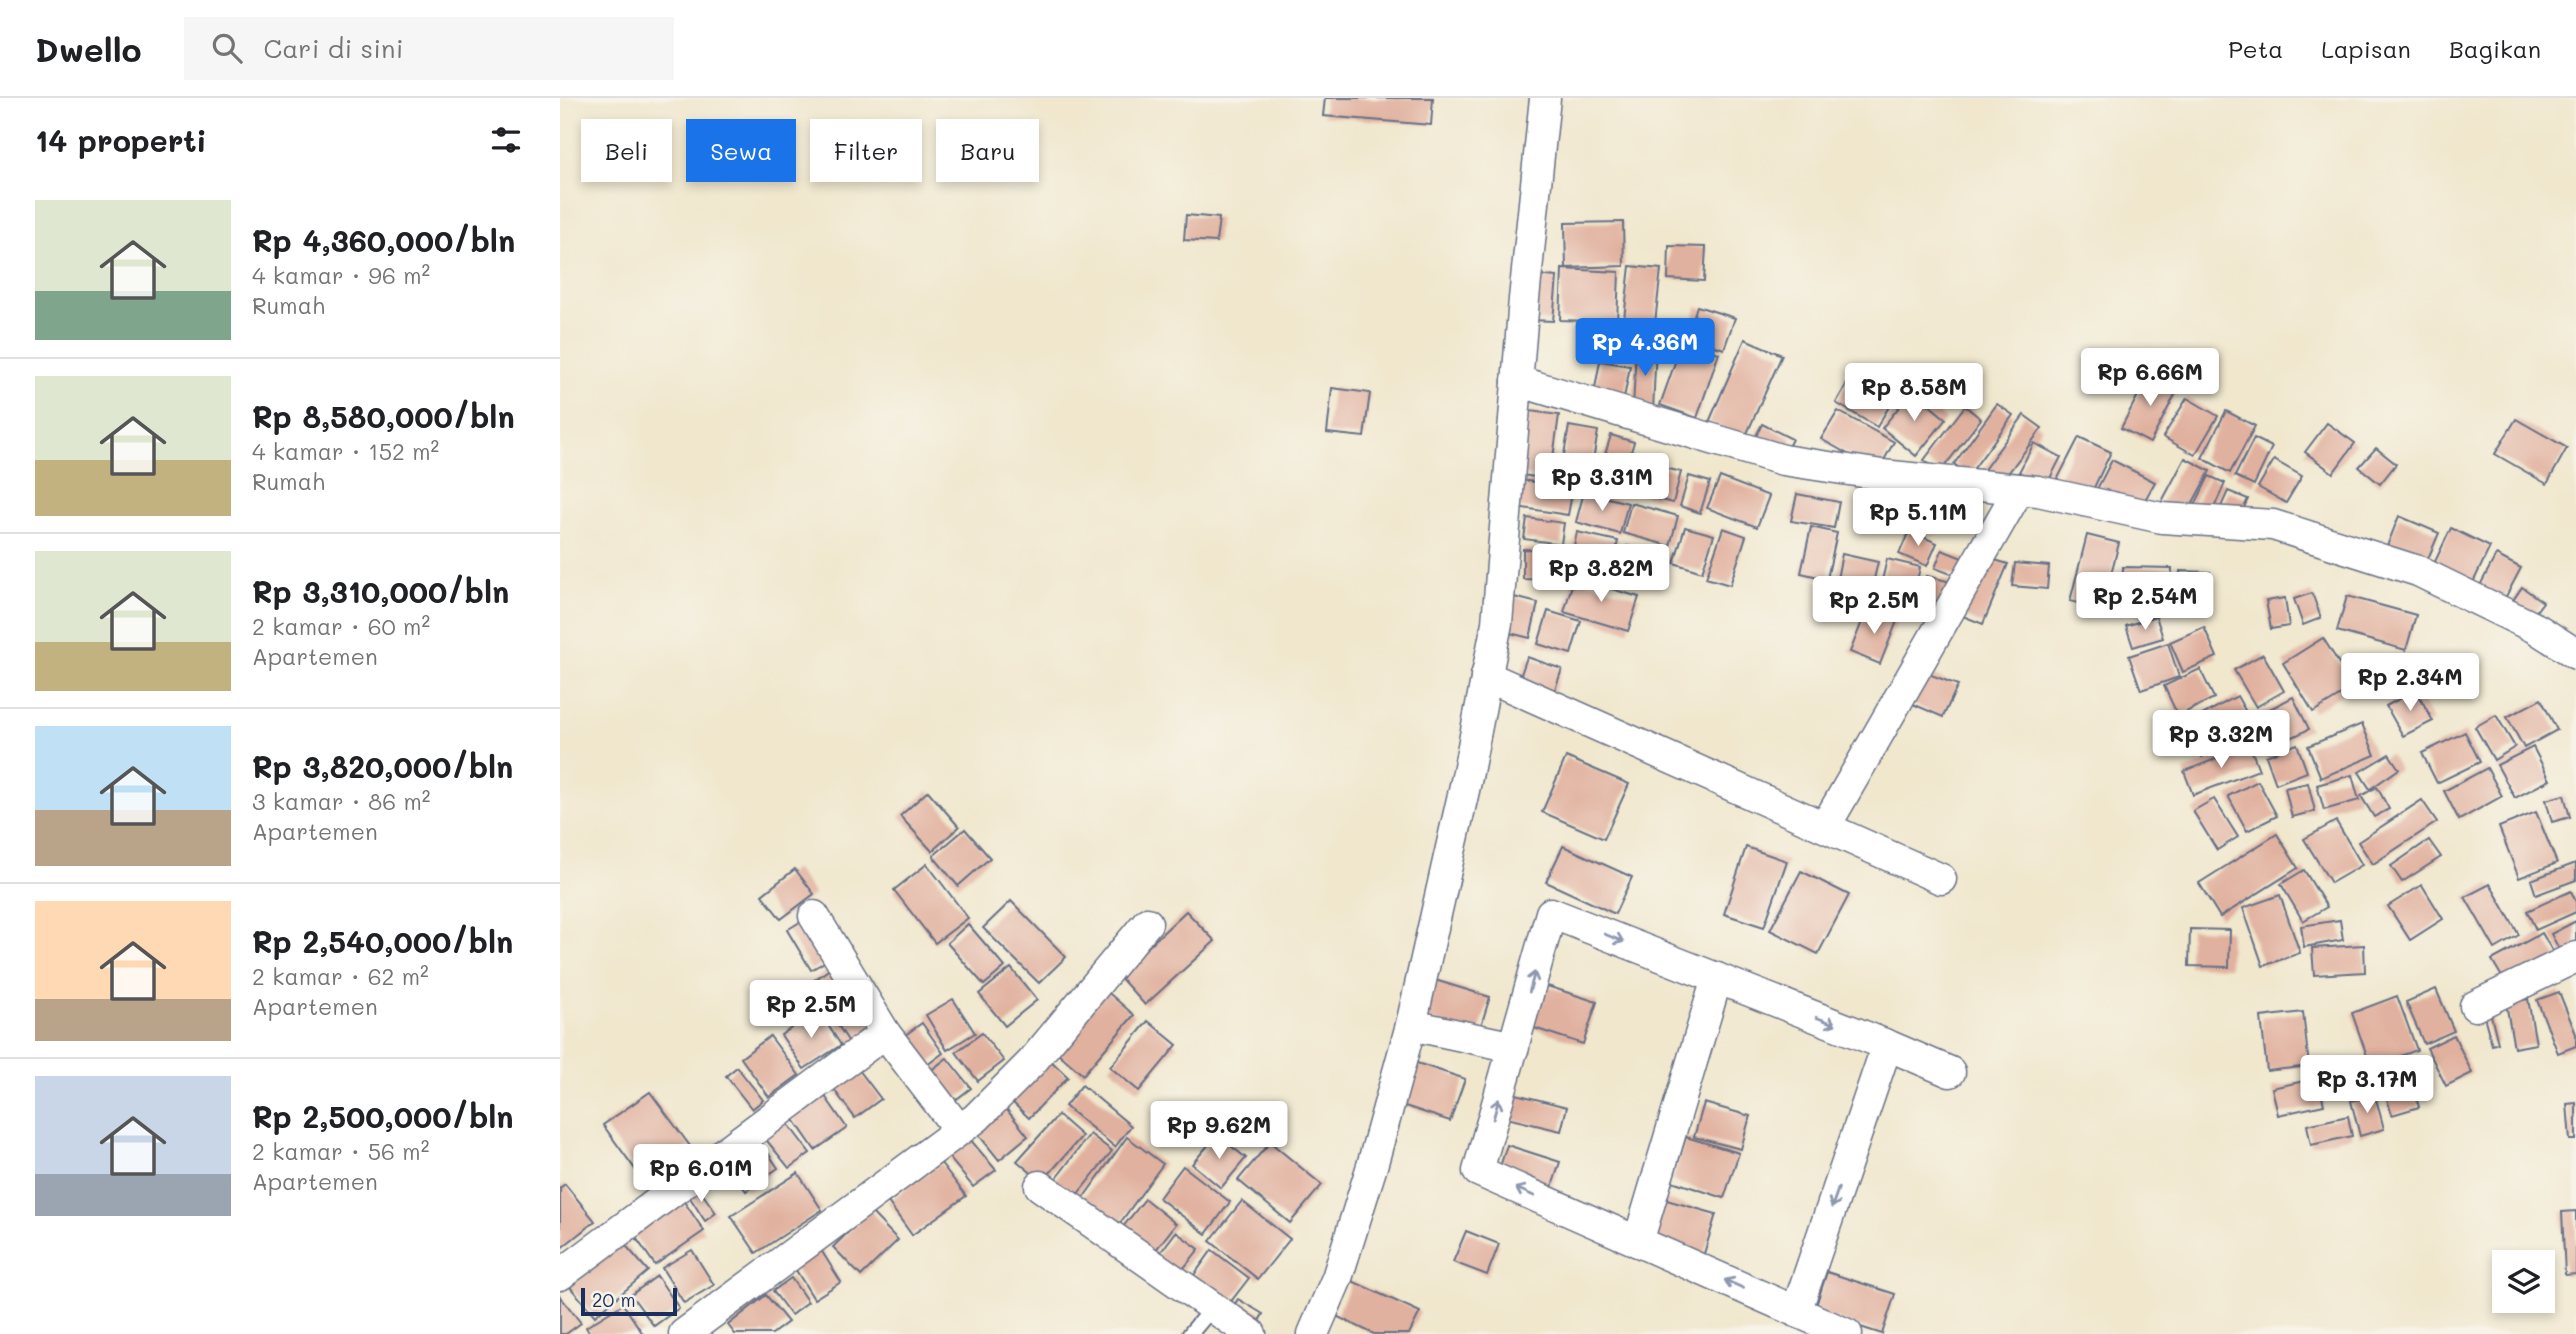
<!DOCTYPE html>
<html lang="id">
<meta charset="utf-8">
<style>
:root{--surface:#fff;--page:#f6f6f6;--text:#202124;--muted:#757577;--line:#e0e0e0;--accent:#1a73e8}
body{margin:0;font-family:Mali,sans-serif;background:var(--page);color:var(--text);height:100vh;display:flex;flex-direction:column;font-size:26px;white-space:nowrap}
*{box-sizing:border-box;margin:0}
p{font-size:23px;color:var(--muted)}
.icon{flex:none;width:38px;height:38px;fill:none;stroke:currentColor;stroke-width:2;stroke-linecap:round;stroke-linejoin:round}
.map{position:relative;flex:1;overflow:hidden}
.details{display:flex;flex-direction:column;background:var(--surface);width:560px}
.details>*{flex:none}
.top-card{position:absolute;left:21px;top:21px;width:665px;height:63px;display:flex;gap:14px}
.controls{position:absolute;left:1932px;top:1152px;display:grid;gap:14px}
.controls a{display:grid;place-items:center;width:63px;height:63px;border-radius:0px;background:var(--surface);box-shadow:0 4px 10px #0003;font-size:35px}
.scale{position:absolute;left:21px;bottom:18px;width:96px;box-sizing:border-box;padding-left:7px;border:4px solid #1b2f5e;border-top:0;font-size:19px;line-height:24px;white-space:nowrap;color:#1b2f5e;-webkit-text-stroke:5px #f7f3e8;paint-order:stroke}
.price{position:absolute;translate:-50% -60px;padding:0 16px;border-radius:7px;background:#fff;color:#222;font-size:23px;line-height:46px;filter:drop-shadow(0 2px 4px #0008)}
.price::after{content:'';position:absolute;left:50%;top:42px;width:21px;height:16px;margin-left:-10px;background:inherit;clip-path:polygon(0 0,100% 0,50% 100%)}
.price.selected{background:var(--accent);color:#fff}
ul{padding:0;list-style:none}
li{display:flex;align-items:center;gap:21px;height:175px;padding:0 35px}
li+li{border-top:2px solid var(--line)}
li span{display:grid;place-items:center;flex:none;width:196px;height:140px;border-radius:0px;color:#555}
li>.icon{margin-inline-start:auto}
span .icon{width:84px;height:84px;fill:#fffc;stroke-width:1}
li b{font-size:30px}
h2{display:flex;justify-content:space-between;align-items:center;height:84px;padding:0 35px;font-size:30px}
.pill{padding:0 24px;border-radius:0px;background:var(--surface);box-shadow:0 4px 10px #0003;font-size:24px;line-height:63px}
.pill.selected{background:var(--accent);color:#fff}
header{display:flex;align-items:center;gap:42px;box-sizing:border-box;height:98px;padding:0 35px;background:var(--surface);border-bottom:2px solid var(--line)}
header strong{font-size:33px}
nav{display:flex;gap:38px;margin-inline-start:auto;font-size:24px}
.search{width:490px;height:63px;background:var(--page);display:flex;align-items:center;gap:18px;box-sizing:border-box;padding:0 24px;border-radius:0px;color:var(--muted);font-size:26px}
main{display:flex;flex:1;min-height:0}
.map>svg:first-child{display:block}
.building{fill:#e1b19f}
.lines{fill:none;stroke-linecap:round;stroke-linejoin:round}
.lane-casing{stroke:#666f85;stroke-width:18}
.street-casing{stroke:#666f85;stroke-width:33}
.lane{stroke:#fff;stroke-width:14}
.street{stroke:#fff;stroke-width:30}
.oneway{stroke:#8d97ae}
</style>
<header>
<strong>Dwello</strong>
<div class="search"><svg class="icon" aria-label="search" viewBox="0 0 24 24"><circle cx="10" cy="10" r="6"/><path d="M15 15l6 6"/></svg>Cari di sini</div>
<nav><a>Peta</a><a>Lapisan</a><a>Bagikan</a></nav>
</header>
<main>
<section class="details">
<h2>14 properti<svg class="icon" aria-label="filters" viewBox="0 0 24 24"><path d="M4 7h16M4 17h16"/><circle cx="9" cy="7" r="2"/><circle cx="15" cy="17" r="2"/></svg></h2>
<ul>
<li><span style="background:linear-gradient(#dfe7d0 65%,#7fa58c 0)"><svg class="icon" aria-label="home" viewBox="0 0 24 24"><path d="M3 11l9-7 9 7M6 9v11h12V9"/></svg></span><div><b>Rp 4,360,000/bln</b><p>4 kamar · 96 m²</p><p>Rumah</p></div></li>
<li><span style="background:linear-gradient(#dfe7d0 60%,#c2b280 0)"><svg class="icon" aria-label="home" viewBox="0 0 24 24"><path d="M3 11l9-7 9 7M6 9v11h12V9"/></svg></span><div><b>Rp 8,580,000/bln</b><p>4 kamar · 152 m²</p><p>Rumah</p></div></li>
<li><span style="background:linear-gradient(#dfe7d0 65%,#c2b280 0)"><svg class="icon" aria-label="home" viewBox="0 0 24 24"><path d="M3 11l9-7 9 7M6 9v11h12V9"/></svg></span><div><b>Rp 3,310,000/bln</b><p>2 kamar · 60 m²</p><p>Apartemen</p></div></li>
<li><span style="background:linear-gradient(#bfe0f5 60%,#b9a48a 0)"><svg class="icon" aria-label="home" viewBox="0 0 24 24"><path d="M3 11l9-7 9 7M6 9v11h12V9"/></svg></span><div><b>Rp 3,820,000/bln</b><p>3 kamar · 86 m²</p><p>Apartemen</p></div></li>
<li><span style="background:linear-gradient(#ffd9b3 70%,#b9a48a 0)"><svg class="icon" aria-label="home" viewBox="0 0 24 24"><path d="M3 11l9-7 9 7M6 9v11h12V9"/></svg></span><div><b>Rp 2,540,000/bln</b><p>2 kamar · 62 m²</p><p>Apartemen</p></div></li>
<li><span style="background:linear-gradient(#c9d6e8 70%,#9aa5b1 0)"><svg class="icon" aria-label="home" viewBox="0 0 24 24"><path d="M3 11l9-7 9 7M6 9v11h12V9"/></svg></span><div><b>Rp 2,500,000/bln</b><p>2 kamar · 56 m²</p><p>Apartemen</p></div></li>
</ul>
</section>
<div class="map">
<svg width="2016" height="1236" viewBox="0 0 2016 1236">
<rect width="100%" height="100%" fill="#f7f3e8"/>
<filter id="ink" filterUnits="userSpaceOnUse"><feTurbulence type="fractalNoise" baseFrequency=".0143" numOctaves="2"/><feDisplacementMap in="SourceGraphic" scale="14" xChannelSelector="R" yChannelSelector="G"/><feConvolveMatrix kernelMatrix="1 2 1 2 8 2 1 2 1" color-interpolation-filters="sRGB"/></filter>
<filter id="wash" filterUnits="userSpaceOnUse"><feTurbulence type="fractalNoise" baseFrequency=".00686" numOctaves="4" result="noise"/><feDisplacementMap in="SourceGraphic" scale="28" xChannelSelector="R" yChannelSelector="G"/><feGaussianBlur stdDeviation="1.57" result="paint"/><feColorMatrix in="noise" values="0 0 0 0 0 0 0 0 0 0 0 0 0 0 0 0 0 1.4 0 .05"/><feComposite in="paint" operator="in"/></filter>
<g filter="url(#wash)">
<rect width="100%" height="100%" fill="#f0e7cd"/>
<g id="blocks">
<!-- building -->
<g class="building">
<path d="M765,0H873L871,27L763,18Z"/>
<path d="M626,117L659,120L656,144L624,142Z"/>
<path d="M1063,124L1064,168L1006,170L1005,125Z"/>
<path d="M1109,148L1146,149L1144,183L1108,181Z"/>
<path d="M1070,168L1101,171L1094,234L1063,230Z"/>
<path d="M1002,171L1059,174L1057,224L1000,222Z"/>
<path d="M975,177L997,179L993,223L971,222Z"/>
<path d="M1137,208L1175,220L1164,251L1127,239Z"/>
<path d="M1021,236L1062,237L1061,261L1021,260Z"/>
<path d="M1185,241L1222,257L1185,340L1149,324Z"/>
<path d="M1123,242L1159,255L1137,320L1100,307Z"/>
<path d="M1076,248H1096L1093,313L1073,312Z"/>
<path d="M1040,263L1070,268L1063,306L1033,301Z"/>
<path d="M1295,271L1337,295L1317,329L1276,305Z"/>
<path d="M1590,274L1619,289L1590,345L1561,330Z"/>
<path d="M772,290L810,295L804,339L767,335Z"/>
<path d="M1352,293L1386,321L1356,358L1322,330Z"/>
<path d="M1627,300L1658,318L1635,357L1603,339Z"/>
<path d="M1437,306L1453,317L1409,377L1394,366Z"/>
<path d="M1405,308L1421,321L1380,374L1364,362Z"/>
<path d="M970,313L999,317L990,381L961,377Z"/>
<path d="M1278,313L1334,344L1318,373L1261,341Z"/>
<path d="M1666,313L1695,328L1670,375L1642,360Z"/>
<path d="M1464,317L1482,330L1440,386L1423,373Z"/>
<path d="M1956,321L2007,350L1987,386L1935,356Z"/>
<path d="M1767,325L1795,345L1773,375L1745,354Z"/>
<path d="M1202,326L1232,341L1223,359L1193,344Z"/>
<path d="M1009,328L1038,333L1029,386L1000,380Z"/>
<path d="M1051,337L1074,344L1060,390L1037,383Z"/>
<path d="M1519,339L1551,354L1530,398L1497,382Z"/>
<path d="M1694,340L1712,349L1694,387L1675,378Z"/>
<path d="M1474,345L1501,359L1486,388L1459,374Z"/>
<path d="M1816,350L1836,366L1820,386L1799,369Z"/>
<path d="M1625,360L1650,373L1625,419L1600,407Z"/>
<path d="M1075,362L1121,374L1113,405L1067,393Z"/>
<path d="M1552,362L1595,384L1579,413L1537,391Z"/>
<path d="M1714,362L1742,378L1726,405L1698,389Z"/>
<path d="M1129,378L1150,384L1140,415L1120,408Z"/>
<path d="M1649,378L1665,385L1649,421L1632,413Z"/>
<path d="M1160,379L1209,398L1197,429L1147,410Z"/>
<path d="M961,382L1013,390L1008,417L957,409Z"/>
<path d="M1668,393L1688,401L1678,422L1659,413Z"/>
<path d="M1024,394L1068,405L1060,436L1016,424Z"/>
<path d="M1237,396L1279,404L1274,430L1231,423Z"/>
<path d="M1071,405L1118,418L1110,448L1063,435Z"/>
<path d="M1839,418L1879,435L1864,470L1825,453Z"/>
<path d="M967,420L1004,425L1001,446L964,441Z"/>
<path d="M1125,429L1154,437L1142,474L1114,465Z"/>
<path d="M1251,429L1277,435L1267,481L1241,475Z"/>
<path d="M1163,430L1186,438L1170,487L1146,480Z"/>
<path d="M1891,430L1930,449L1909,493L1870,474Z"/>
<path d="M1349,433L1377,445L1367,468L1339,456Z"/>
<path d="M1017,434L1058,443L1051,475L1010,466Z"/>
<path d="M1527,437L1559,445L1542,511L1510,503Z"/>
<path d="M1067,448L1111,457L1104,489L1060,481Z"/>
<path d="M963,451L999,452V482L963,481Z"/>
<path d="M1382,452L1407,462L1399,479L1375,470Z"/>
<path d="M1282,456L1318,464L1311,494L1276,486Z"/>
<path d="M1936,457L1961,470L1941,508L1916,495Z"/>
<path d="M1425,459L1448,466L1423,526L1400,517Z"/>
<path d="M1327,461L1360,469L1352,507L1318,500Z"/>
<path d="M1455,465L1489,468L1487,491L1452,488Z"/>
<path d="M1563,469L1612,470L1610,512L1562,511Z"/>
<path d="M1620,473L1650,474L1649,509L1619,508Z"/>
<path d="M1367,478L1395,485L1379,518L1357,513Z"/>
<path d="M1014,480L1079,499L1068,533L1004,514Z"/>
<path d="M1962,489L1983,504L1968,524L1948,510Z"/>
<path d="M1752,495L1761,520L1743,527L1734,501Z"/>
<path d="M950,498L978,505L970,540L942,533Z"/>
<path d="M1787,498L1856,517L1846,552L1777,533Z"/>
<path d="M1725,500L1729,528L1711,531L1706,503Z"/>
<path d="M1307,511L1337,523L1320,566L1290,554Z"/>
<path d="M988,513L1021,523L1011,556L978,546Z"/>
<path d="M1596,518L1603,540L1573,549L1566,528Z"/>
<path d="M1644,529L1657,559L1623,574L1610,544Z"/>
<path d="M1763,540L1794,589L1753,614L1723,565Z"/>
<path d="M1608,545L1619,579L1581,592L1569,558Z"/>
<path d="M1703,556L1724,593L1696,609L1674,572Z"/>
<path d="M967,559L1002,571L992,600L957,588Z"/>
<path d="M1852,559L1863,579L1832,596L1820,576Z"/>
<path d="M1640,571L1654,600L1618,618L1604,588Z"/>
<path d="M1358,572L1398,587L1383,619L1341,601Z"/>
<path d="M1856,592L1873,623L1843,638L1826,608Z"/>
<path d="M1677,598L1695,630L1642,659L1624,627Z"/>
<path d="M1733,599L1749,631L1717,647L1702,615Z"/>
<path d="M1981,601L1997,632L1964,650L1947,619Z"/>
<path d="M1936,617L1955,649L1934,662L1915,629Z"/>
<path d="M1802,626L1815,657L1761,680L1748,648Z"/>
<path d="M1905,634L1920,664L1877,685L1862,655Z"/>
<path d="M1737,646L1747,674L1716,686L1706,658Z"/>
<path d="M1690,648L1699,672L1633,697L1624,673Z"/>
<path d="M1973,649L1990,682L1955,700L1937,667Z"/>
<path d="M1829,656L1839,671L1810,691L1799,674Z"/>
<path d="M1006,659L1069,686L1044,741L982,714Z"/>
<path d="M1927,670L1942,698L1899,722L1884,693Z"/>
<path d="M1792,677L1799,702L1764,712L1757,687Z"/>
<path d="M1698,683L1717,718L1687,733L1668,698Z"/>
<path d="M1748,685L1755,713L1732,719L1725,690Z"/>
<path d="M1817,689L1829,711L1814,719L1801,698Z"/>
<path d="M368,693L399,729L372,753L340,718Z"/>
<path d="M2004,697L2010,719L1992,724L1986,702Z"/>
<path d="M1654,701L1678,739L1657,752L1633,713Z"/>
<path d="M1862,702L1877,724L1813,766L1798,744Z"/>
<path d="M1976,714L1997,765L1959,780L1939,729Z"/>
<path d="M1776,723L1802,767L1771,785L1744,741Z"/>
<path d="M405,731L430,760L398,788L373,758Z"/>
<path d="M1717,736L1738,770L1660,819L1639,785Z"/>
<path d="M1869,742L1881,759L1842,784L1831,768Z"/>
<path d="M1003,748L1072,779L1055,816L986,784Z"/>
<path d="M1186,749L1227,763L1204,829L1164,816Z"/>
<path d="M2016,765V782L1976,797L1971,782Z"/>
<path d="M367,766L408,820L375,845L334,792Z"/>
<path d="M235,771L254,796L221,821L202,797Z"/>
<path d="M1744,772L1767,809L1743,823L1721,786Z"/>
<path d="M1241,773L1289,797L1258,856L1210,832Z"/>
<path d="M1930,786L1959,837L1935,851L1905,799Z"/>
<path d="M1862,787L1883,821L1850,842L1828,808Z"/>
<path d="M2011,793L2016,804V814L1976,832L1967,813Z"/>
<path d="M1720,797L1740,855L1703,868L1683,810Z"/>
<path d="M451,803L506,859L479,885L423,830Z"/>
<path d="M626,813L655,843L585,907L558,877Z"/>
<path d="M248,819L273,859L251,872L227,832Z"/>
<path d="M1780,822L1783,842L1744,849L1741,828Z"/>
<path d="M2016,823V853L2004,860L1991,836Z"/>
<path d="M408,826L445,869L424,887L387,845Z"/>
<path d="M1630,831L1670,832L1669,869L1629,868Z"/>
<path d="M1982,835L1997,861L1948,889L1932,862Z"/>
<path d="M1804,847L1805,874L1754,877L1752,850Z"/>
<path d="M274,868L299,903L279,918L253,883Z"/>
<path d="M451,870L477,902L445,928L419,896Z"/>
<path d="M875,882L930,899L918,937L863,920Z"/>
<path d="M981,886L1037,904L1023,946L968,928Z"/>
<path d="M542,889L574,917L523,977L490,948Z"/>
<path d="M1876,891L1894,933L1864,946L1846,904Z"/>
<path d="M1999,894L2016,936V948L1998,955L1977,902Z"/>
<path d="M1837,898L1857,952L1811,969L1792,915Z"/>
<path d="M393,901L415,935L387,952L366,917Z"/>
<path d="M1968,901L1976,946L1954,950L1946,905Z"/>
<path d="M302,909L318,933L293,950L277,926Z"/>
<path d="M1929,909L1938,945L1932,947L1922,911Z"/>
<path d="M258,912L281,947L244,971L221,937Z"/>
<path d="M1743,914L1749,968L1707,973L1701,919Z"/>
<path d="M588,923L617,947L579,993L550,969Z"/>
<path d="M362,925L383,955L359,973L337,943Z"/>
<path d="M422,935L444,963L418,983L396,954Z"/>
<path d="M1894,937L1912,975L1886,988L1867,950Z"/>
<path d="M210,938L239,977L209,999L181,960Z"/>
<path d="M387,960L411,990L389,1007L365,977Z"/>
<path d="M489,961L508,979L469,1020L450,1002Z"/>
<path d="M848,962L905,981L890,1023L833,1004Z"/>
<path d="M1847,967L1859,1009L1832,1017L1819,975Z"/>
<path d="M296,968L321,1001L295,1020L270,986Z"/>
<path d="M177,969L203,1002L192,1011L166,978Z"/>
<path d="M1758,980L1764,1007L1718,1017L1712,990Z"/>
<path d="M522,987L571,1028L555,1049L505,1008Z"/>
<path d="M260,991L287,1030L255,1052L228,1013Z"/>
<path d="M944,993L1007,1009L1001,1033L938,1018Z"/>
<path d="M90,994L130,1048L83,1082L43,1027Z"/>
<path d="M1815,997L1824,1031L1800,1038L1791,1003Z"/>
<path d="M1144,1005L1190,1018L1181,1051L1134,1039Z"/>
<path d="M2016,1005V1042H2010L2007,1006Z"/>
<path d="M443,1007L468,1038L439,1062L414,1031Z"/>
<path d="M498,1017L522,1038L482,1084L457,1063Z"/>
<path d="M1788,1018L1792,1038L1751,1047L1747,1027Z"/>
<path d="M225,1022L250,1055L229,1070L203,1038Z"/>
<path d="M530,1036L552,1053L512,1103L491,1087Z"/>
<path d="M657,1037L686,1060L661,1090L632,1066Z"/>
<path d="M567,1039L603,1066L557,1129L521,1103Z"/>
<path d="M1126,1039L1179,1055L1164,1100L1112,1083Z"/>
<path d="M198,1040L218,1070L186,1093L164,1062Z"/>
<path d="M409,1040L436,1072L413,1089L387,1057Z"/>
<path d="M710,1044L762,1087L730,1125L678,1082Z"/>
<path d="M947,1047L1000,1064L989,1098L936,1081Z"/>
<path d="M381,1065L406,1098L352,1137L328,1104Z"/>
<path d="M623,1068L670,1104L646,1136L599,1100Z"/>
<path d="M238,1075L262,1112L196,1155L171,1118Z"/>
<path d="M5,1086L35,1123L0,1151V1090Z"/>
<path d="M137,1088L156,1115L145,1123L127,1095Z"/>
<path d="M121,1099L144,1133L95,1167L72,1134Z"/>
<path d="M585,1101L616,1126L591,1158L559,1134Z"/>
<path d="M1103,1101L1156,1116L1143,1159L1091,1144Z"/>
<path d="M682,1103L730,1141L698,1181L650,1143Z"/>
<path d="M310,1113L338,1142L301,1178L273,1149Z"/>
<path d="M2016,1113V1176L2005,1177L2002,1114Z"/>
<path d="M906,1133L939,1146L927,1177L893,1164Z"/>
<path d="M616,1134L639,1151L619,1176L597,1159Z"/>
<path d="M62,1143L88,1173L35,1218L10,1189Z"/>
<path d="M132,1152L154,1187L124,1205L102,1170Z"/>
<path d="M261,1152L281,1184L254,1201L234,1169Z"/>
<path d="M652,1152L689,1180L665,1211L629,1184Z"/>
<path d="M1267,1174L1335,1196L1322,1236L1254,1214Z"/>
<path d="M97,1178L119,1210L94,1228L71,1197Z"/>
<path d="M231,1180L248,1204L231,1217L213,1193Z"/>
<path d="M792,1183L860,1214L849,1236H814L776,1218Z"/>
<path d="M206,1197L228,1224L212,1236H175L168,1227Z"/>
<path d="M0,1198L21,1225L6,1236H0Z"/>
<path d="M678,1201L703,1216L693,1233L668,1217Z"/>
<path d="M63,1206L83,1236H30L26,1229Z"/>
</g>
</g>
</g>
<g filter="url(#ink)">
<use href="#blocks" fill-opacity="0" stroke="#666f85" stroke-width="2"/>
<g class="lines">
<!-- lane casing -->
<g class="lane-casing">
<path id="lane" d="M630,1236L652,1210"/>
</g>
<!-- street casing -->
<g class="street-casing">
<g id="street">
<path d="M957,283L1223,362L1322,377L1478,393L1602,420L1713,427L1858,473L1977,531L2016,556"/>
<path d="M926,578L1381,781"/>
<path d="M1265,729L1459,391"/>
<path d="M254,818L325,935L399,1032"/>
<path d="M1915,908L2016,859"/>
<path d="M851,927L954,949"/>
<path d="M1327,947L1390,974"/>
<path d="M480,1088L691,1236"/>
<path d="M1078,1144L1157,880"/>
<path d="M0,1177L325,935"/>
<path d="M1236,1214L1327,947L991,815L918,1073L1287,1236"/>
<path d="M124,1236L416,1020L471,965L587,825"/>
<path d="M753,1236L777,1180L812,1068L851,927L907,679L937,525L964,201L985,0"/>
</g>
</g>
<!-- lane -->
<use href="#lane" class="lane"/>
<!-- street -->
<use href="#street" class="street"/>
</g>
<!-- one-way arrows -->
<defs><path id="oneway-shaft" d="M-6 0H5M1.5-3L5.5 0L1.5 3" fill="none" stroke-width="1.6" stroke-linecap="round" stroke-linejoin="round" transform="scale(1.75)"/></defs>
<g class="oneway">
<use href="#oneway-shaft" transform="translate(1054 840) rotate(22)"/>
<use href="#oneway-shaft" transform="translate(972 884) rotate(-75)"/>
<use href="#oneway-shaft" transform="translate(1266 923) rotate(21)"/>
<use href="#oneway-shaft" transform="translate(936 1011) rotate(-74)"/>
<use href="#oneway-shaft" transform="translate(965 1094) rotate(-156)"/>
<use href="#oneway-shaft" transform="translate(1275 1100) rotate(109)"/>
<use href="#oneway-shaft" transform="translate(1174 1186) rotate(-156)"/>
</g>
</g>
</svg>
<div class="controls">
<a><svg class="icon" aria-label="layers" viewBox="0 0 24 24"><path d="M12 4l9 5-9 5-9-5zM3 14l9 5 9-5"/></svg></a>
</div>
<div class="scale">20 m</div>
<b class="price selected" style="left:1085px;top:280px">Rp 4.36M</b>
<b class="price" style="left:1590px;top:310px">Rp 6.66M</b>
<b class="price" style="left:1354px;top:325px">Rp 8.58M</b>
<b class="price" style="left:1042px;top:415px">Rp 3.31M</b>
<b class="price" style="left:1358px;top:450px">Rp 5.11M</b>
<b class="price" style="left:1041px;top:506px">Rp 3.82M</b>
<b class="price" style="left:1585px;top:534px">Rp 2.54M</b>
<b class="price" style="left:1314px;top:538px">Rp 2.5M</b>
<b class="price" style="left:1850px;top:615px">Rp 2.34M</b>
<b class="price" style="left:1661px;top:672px">Rp 3.32M</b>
<b class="price" style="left:251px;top:942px">Rp 2.5M</b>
<b class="price" style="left:1807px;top:1017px">Rp 3.17M</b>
<b class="price" style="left:659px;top:1063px">Rp 9.62M</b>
<b class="price" style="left:141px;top:1106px">Rp 6.01M</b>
<div class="top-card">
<a class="pill">Beli</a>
<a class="pill selected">Sewa</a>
<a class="pill">Filter</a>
<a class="pill">Baru</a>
</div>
</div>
</main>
